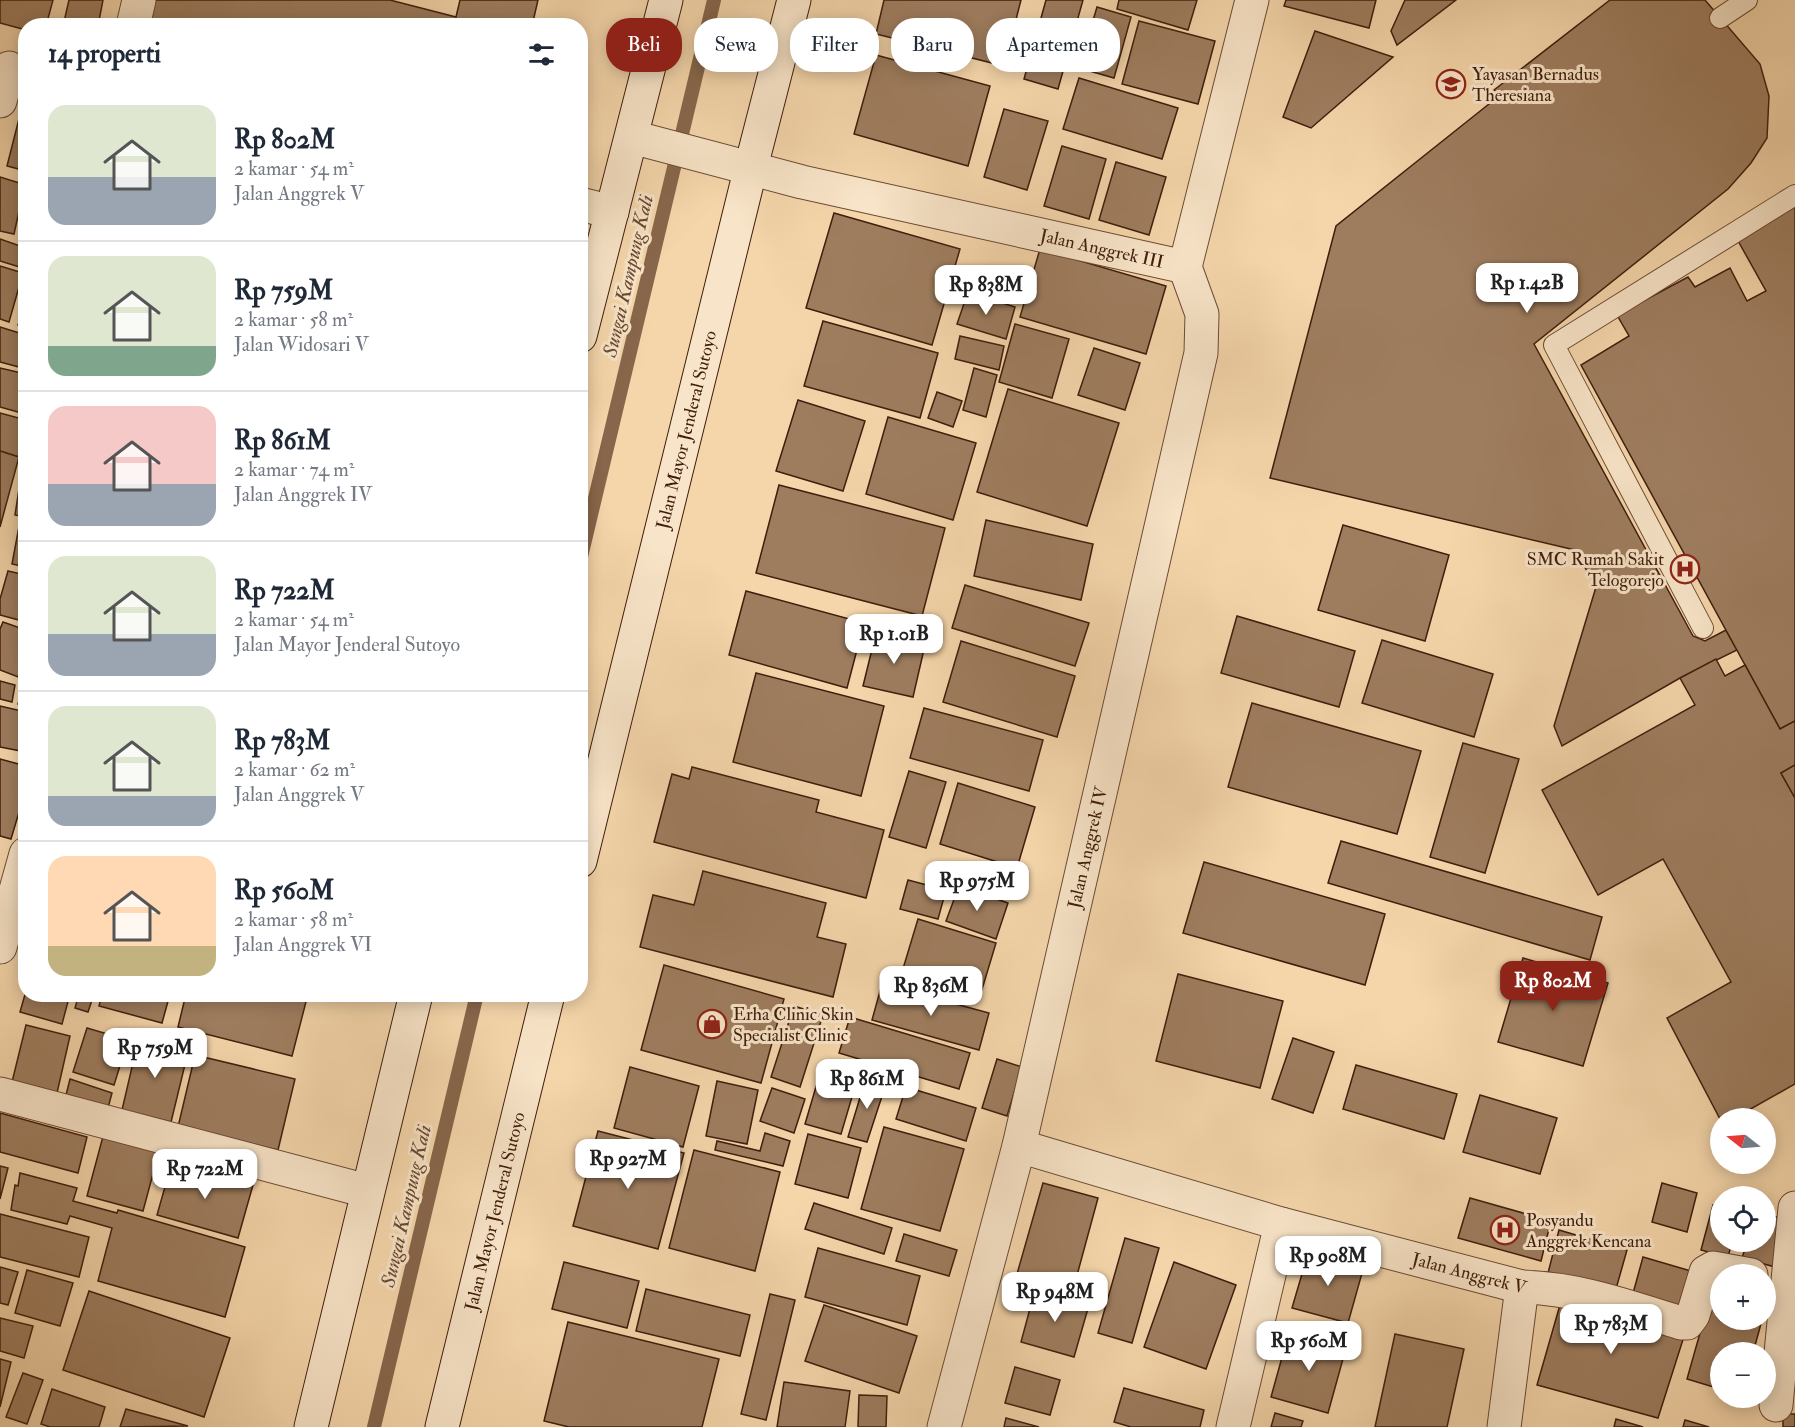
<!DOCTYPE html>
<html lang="id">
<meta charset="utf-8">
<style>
:root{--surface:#fff;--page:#f6f6f7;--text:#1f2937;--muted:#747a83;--line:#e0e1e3;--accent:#8f2418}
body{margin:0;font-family:"IM FELL Double Pica",serif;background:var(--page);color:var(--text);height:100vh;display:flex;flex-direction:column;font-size:22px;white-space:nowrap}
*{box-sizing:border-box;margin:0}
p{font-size:20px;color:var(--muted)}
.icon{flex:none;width:33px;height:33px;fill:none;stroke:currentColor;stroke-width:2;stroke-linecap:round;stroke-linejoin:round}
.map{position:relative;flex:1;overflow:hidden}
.sheet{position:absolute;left:18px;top:18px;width:570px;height:984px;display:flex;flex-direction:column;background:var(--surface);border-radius:24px;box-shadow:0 3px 15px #0003}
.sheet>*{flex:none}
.top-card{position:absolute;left:606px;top:18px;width:570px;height:54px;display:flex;gap:12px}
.needle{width:39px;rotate:287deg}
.fabs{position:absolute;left:1710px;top:1108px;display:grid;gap:12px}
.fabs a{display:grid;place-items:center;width:66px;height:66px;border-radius:50%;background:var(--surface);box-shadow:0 3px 15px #0003;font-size:30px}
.price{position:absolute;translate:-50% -51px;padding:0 14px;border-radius:12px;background:#fff;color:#222;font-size:20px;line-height:39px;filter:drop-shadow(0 2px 3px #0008)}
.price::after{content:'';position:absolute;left:50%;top:36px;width:18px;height:14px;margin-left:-9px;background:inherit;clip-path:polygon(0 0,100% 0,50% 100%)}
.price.on{background:var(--accent);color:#fff}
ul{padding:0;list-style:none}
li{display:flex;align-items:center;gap:18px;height:150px;padding:0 30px}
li+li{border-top:2px solid var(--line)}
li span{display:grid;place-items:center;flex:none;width:168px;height:120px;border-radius:18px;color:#555}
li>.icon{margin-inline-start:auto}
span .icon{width:72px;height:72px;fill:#fffc;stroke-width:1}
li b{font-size:26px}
h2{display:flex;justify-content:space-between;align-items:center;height:72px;padding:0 30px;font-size:26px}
.chip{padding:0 21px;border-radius:24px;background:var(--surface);box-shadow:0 3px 15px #0003;font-size:21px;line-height:54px}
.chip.on{background:var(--accent);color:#fff}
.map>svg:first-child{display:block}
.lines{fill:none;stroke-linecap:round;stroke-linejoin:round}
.stream{stroke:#87664b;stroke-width:14}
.building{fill:#9e7d5f;stroke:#3f1d0c;stroke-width:1.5}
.service-casing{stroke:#6c4b34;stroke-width:22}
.minor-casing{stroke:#6c4b34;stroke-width:35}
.secondary-casing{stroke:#3f1d0c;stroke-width:35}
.service{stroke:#f8e4c8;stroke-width:20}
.minor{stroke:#f8e4c8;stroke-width:33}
.secondary{stroke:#f8e4c8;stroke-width:33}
.labels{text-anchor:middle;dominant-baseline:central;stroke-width:6;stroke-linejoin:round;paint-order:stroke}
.poi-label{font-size:18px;fill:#3f1d0c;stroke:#f8e4c8;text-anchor:start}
.street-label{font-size:18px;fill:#3f1d0c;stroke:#f8e4c8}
.water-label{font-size:20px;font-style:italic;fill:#694831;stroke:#f8e4c8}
</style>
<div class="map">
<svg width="1795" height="1427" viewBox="0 0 1795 1427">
<rect width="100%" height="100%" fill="#f5d6ab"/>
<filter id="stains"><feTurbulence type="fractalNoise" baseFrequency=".00333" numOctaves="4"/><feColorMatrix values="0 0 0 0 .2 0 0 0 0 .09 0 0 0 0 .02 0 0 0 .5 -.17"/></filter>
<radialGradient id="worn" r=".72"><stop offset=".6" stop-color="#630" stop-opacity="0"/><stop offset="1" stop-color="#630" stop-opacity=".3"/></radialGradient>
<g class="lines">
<!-- stream -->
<g class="stream">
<path d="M580,561L714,0"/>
<path d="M374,1427L477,994"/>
</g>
</g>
<!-- building -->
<g class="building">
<path d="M0,0H53L46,26H26V30L0,23Z"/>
<path d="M69,0H103L98,26H63Z"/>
<path d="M151,0H390L456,17L460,0H538L532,26H145Z"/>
<path d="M884,0H1021L1004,66L876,34Z"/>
<path d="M1046,0H1083L1058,89L1024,79Z"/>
<path d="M1119,0H1197L1188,30L1117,9Z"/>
<path d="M1286,0H1376L1369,28L1284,6Z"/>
<path d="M1405,0H1456L1397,45L1391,31Z"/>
<path d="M1610,0H1705L1760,64L1769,96L1767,138L1751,163L1728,189L1534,344L1693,636L1705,641L1726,630L1737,650L1680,678L1562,746L1554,726L1596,587L1575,550L1270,478L1336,226L1499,96L1494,90Z"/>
<path d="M1097,7L1131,17L1114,78L1079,68Z"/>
<path d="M1139,21L1215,41L1198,104L1122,84Z"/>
<path d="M1315,31L1393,57L1311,128L1283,117Z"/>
<path d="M876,55L990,86L968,166L854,134Z"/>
<path d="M1079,78L1178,108L1162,159L1063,129Z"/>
<path d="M25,95H26V171L7,166Z"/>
<path d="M1004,109L1048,121L1027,190L984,177Z"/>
<path d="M1062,146L1106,159L1089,219L1044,206Z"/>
<path d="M1116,162L1166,177L1149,235L1099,220Z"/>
<path d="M0,177L26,185V199L22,198L14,234L0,231Z"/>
<path d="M1795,207V721L1780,729L1581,365L1629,336L1617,315L1688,277L1695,287L1730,268L1747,301L1766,291L1737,239Z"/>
<path d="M834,213L960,249L932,345L806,308Z"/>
<path d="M0,239L26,248V269L0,261Z"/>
<path d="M1040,249L1166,286L1146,354L1020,317Z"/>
<path d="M0,266L23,273L9,322L0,319Z"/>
<path d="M968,292L1015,307L1006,339L957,324Z"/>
<path d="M26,302V327L18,325Z"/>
<path d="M823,321L938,353L920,418L804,386Z"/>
<path d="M1015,324L1069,339L1052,398L999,382Z"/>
<path d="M0,327L26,335V347L19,367L0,362Z"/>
<path d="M960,336L1004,346L999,370L955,359Z"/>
<path d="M26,347V369L19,367Z"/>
<path d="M1094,348L1140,363L1125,410L1078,395Z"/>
<path d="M0,368L26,374L25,414L0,407Z"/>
<path d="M974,368L997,375L986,417L963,410Z"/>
<path d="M1008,389L1119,423L1087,526L977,492Z"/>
<path d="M937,392L962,401L953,427L928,418Z"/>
<path d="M798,400L865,421L843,491L776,471Z"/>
<path d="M0,413L26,420V434L19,457L0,451Z"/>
<path d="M888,417L976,443L953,520L866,494Z"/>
<path d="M0,451L19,457L0,527Z"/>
<path d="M779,485L945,528L922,616L756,573Z"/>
<path d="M19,489L26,490V517L15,515Z"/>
<path d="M986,520L1093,544L1081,600L974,576Z"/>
<path d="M20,521L26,522V567L12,564Z"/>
<path d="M1343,525L1449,555L1425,641L1318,610Z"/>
<path d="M8,571L26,575V622L0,615V599Z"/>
<path d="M965,585L1089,623L1075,666L952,628Z"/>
<path d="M746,591L864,623L847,688L729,655Z"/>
<path d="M1237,616L1355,651L1339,707L1221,673Z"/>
<path d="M3,622L26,630V680L0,670V629Z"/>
<path d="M876,633L925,645L913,697L863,686Z"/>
<path d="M1382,640L1493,674L1474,737L1362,703Z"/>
<path d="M961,641L1075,676L1057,737L943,702Z"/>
<path d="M1716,659L1725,676L1745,665L1780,729L1795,721V765L1781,773L1795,798V1084L1733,1119H1720L1667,1018L1731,982L1663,859L1598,895L1542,790L1695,705L1680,678Z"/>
<path d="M756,673L884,706L861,796L733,762Z"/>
<path d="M0,681L15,685L12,702L0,699Z"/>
<path d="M23,688L26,689V706L18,704Z"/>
<path d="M1252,703L1421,751L1397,834L1228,787Z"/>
<path d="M0,706L26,712V752L0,747Z"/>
<path d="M924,708L1043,740L1029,791L910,758Z"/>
<path d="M1463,743L1519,759L1485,873L1430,857Z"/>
<path d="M0,759L26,766V789L11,839L0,836Z"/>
<path d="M1795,765V798L1781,773Z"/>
<path d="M692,767L819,800L816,812L884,830L866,898L654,842L672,774L689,779Z"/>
<path d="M909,771L946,782L926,848L889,837Z"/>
<path d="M958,783L1035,807L1017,868L940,844Z"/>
<path d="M1341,841L1602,917L1590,960L1328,883Z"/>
<path d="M1204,862L1385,914L1365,985L1183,933Z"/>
<path d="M703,871L826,903L817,937L846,944L833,997L640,947L653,895L694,905Z"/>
<path d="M908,880L946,890L938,919L900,909Z"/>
<path d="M959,886L1008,903L996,939L946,921Z"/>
<path d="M918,919L996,943L980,996L902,972Z"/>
<path d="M1523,958L1608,983L1583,1066L1498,1042Z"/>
<path d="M664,965L784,999L761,1083L641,1050Z"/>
<path d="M1178,974L1283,1001L1260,1088L1156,1061Z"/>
<path d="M882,984L989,1013L979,1050L872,1020Z"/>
<path d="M26,991V994H70L62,1024L20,1012Z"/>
<path d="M79,994H94L88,1012L75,1008Z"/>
<path d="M102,994H170L162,1023L99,1006Z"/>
<path d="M186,994H308L292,1056L178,1027Z"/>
<path d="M794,1006L823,1015L800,1087L771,1077Z"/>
<path d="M850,1017L970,1053L959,1089L839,1053Z"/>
<path d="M26,1025L70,1036L57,1093L12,1082Z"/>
<path d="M87,1028L128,1040L114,1085L73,1072Z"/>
<path d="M139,1037L189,1048L171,1122L122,1110Z"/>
<path d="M1293,1038L1334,1052L1313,1113L1272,1099Z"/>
<path d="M195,1055L295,1079L278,1150L178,1127Z"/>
<path d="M997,1059L1022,1067L1007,1116L982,1108Z"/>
<path d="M1356,1065L1457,1094L1444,1139L1343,1109Z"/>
<path d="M630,1067L699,1086L683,1147L614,1128Z"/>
<path d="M821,1070L857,1080L841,1134L805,1124Z"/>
<path d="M866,1078L886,1084L867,1142L848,1137Z"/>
<path d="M70,1079L112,1093L108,1108L66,1095Z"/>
<path d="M717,1081L758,1090L747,1144L706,1136Z"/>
<path d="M906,1087L976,1108L966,1141L896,1119Z"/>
<path d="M772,1088L805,1099L794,1133L760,1121Z"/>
<path d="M1480,1095L1557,1118L1540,1174L1463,1152Z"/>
<path d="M0,1113L87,1137L78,1173L0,1152Z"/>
<path d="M884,1127L964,1149L940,1231L861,1209Z"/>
<path d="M105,1129L161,1144L143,1211L87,1196Z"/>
<path d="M598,1131L684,1153L658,1249L573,1226Z"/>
<path d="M765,1133L790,1141L783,1166L715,1150L717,1141L760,1151Z"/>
<path d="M808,1134L861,1148L848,1198L795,1184Z"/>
<path d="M694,1150L780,1172L755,1271L669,1248Z"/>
<path d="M172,1162L253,1185L238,1238L157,1215Z"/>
<path d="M0,1166L8,1168L0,1199Z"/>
<path d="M20,1173L77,1188L73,1201L117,1213L118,1210L245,1247L225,1317L98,1281L112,1228L70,1216L67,1224L11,1210L15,1185L18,1186Z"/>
<path d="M1043,1183L1098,1198L1073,1290L1017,1274Z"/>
<path d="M1662,1183L1697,1193L1687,1232L1652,1222Z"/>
<path d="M1470,1198L1551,1221L1541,1261L1458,1238Z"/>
<path d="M814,1203L892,1228L884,1254L805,1229Z"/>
<path d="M1713,1205L1720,1207V1242H1732L1728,1257L1701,1250Z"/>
<path d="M0,1214L89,1237L79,1277L0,1257Z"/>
<path d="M1766,1214L1788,1220L1775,1267L1742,1258L1747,1242H1766Z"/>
<path d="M1559,1230L1627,1250L1614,1296L1547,1277Z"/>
<path d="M904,1234L957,1250L949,1276L896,1261Z"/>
<path d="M1125,1238L1159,1248L1132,1343L1098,1333Z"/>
<path d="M818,1248L920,1276L907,1325L805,1297Z"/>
<path d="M1309,1250L1364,1266L1348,1323L1292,1308Z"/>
<path d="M1643,1257L1691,1271L1680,1311L1632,1297Z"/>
<path d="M564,1262L639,1281L627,1328L552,1309Z"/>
<path d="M1174,1262L1236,1285L1206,1369L1144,1347Z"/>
<path d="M0,1267L18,1272L8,1305L0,1303Z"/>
<path d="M27,1270L73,1283L60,1326L15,1313Z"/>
<path d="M1717,1273L1720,1275V1320H1762L1753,1353H1720V1389L1687,1379Z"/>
<path d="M646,1289L750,1315L740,1356L636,1331Z"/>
<path d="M1035,1290L1089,1305L1074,1357L1021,1342Z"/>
<path d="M89,1291L230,1338L204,1417L63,1370Z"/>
<path d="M1564,1291L1687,1327L1658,1418L1537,1385Z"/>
<path d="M770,1294L795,1300L766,1420L741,1414Z"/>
<path d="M824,1305L917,1336L899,1393L805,1361Z"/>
<path d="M0,1318L33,1326L24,1358L0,1351Z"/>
<path d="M568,1322L719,1359L702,1427H569L544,1421Z"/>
<path d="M1289,1332L1346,1348L1328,1413L1271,1397Z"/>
<path d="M1395,1334L1464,1349L1447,1427H1375Z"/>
<path d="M0,1359L11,1362L0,1407Z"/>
<path d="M1015,1367L1060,1380L1050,1415L1005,1403Z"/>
<path d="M23,1373L43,1380L27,1424L6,1417Z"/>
<path d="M784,1382L850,1391L845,1427H777Z"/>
<path d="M1124,1388L1204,1410L1200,1427H1131L1114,1422Z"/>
<path d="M52,1389L105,1407L99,1427H50L41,1424Z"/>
<path d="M859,1395L887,1396L886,1427H858Z"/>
<path d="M126,1409L188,1426L120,1427Z"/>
<path d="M1275,1413L1303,1421L1301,1427H1271Z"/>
<rect x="1783" y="1414" width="12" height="13"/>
<path d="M1006,1418L1039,1427H1004Z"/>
<path d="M1616,1419L1643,1427H1614Z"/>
<path d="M1685,1420L1709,1427H1683Z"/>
</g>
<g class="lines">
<!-- service casing -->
<g class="service-casing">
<g id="service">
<path d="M1720,18L1747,0"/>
<path d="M1703,628L1554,345L1795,195"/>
</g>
</g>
<!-- minor casing -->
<g class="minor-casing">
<g id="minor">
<path d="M133,26L139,0"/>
<path d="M0,101L9,68"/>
<path id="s1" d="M632,137L802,182L1185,267"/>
<path d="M580,204L612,212"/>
<path d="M1185,267L1252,0"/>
<path d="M0,947L26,854"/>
<path d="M0,1094L367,1191"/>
<path id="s2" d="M1019,1146L1281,1224L1522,1287C1581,1289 1626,1306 1681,1323H1687L1693,1315L1706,1272L1713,1268L1751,1275"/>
<path d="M1776,1405L1795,1208"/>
<path id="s3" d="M944,1427L1019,1146L1201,353L1202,314L1185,267"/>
<path d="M1233,1427L1281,1224"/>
<path d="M1504,1427L1522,1287"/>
</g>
</g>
<!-- secondary casing -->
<g class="secondary-casing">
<g id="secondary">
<path d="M580,336L666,0"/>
<path id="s4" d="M580,861L751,167L794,0"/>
<path d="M311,1427L416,994"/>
<path id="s5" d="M442,1427L548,994"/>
</g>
</g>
<!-- service -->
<use href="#service" class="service"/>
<!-- minor -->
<use href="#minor" class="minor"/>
<!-- secondary -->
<use href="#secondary" class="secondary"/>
</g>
<!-- icons -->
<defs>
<g id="school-ring" transform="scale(1.5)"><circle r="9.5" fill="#f8e4c8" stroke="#8f2418" stroke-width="1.5"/><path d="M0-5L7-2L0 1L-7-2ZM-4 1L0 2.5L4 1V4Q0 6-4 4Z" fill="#8f2418"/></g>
<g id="hospital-ring" transform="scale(1.5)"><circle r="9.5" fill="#f8e4c8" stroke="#8f2418" stroke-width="1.5"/><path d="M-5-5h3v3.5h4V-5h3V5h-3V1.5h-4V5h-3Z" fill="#8f2418"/></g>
<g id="shop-ring" transform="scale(1.5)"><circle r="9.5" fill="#f8e4c8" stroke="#8f2418" stroke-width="1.5"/><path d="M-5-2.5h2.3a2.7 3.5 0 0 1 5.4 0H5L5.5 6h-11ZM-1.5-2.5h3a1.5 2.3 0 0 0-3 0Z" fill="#8f2418"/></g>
</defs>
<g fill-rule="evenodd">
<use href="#school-ring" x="1451" y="84"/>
<use href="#hospital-ring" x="1685" y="569"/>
<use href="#shop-ring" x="712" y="1024"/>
<use href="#hospital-ring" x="1505" y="1230"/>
</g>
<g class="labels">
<!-- poi labels -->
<g class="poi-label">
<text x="1472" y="74">Yayasan Bernadus<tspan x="1472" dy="21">Theresiana</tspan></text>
<text x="1664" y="559" text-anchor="end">SMC Rumah Sakit<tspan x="1664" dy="21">Telogorejo</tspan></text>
<text x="733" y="1014">Erha Clinic Skin<tspan x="733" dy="21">Specialist Clinic</tspan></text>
<text x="1526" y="1220">Posyandu<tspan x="1526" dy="21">Anggrek Kencana</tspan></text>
</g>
<!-- street labels -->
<g class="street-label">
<text stroke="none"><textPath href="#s1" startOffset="483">Jalan Anggrek III</textPath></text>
<text stroke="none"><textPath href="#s4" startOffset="444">Jalan Mayor Jenderal Sutoyo</textPath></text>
<text stroke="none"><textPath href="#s3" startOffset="597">Jalan Anggrek IV</textPath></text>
<text stroke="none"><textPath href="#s5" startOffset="222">Jalan Mayor Jenderal Sutoyo</textPath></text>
<text stroke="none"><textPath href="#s2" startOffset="468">Jalan Anggrek V</textPath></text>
</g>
<!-- water labels -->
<g class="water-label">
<text transform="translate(628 276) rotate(-77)">Sungai Kampung Kali</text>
<text transform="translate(406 1206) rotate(-77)">Sungai Kampung Kali</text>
</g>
</g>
<rect width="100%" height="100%" filter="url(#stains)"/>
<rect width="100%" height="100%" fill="url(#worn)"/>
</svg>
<div class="fabs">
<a><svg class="needle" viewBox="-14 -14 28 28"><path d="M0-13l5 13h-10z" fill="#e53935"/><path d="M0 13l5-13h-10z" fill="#747a83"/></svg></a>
<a><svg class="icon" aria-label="locate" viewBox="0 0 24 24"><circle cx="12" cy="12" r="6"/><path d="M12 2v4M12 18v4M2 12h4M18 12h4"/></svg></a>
<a>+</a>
<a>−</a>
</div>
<b class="price" style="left:1527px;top:314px">Rp 1.42B</b>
<b class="price" style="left:986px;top:316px">Rp 838M</b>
<b class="price" style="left:894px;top:665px">Rp 1.01B</b>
<b class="price" style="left:977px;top:912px">Rp 975M</b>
<b class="price on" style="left:1553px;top:1012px">Rp 802M</b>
<b class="price" style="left:931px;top:1017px">Rp 836M</b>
<b class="price" style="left:155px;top:1079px">Rp 759M</b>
<b class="price" style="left:867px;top:1110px">Rp 861M</b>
<b class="price" style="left:628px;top:1190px">Rp 927M</b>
<b class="price" style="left:205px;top:1200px">Rp 722M</b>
<b class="price" style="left:1328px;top:1287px">Rp 908M</b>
<b class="price" style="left:1055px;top:1323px">Rp 948M</b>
<b class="price" style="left:1611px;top:1355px">Rp 783M</b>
<b class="price" style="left:1309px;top:1372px">Rp 560M</b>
<div class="top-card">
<a class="chip on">Beli</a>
<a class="chip">Sewa</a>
<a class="chip">Filter</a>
<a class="chip">Baru</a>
<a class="chip">Apartemen</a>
</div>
<section class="sheet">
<h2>14 properti<svg class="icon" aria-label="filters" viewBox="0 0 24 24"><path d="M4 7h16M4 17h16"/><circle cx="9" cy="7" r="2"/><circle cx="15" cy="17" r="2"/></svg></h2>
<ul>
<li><span style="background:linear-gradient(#dfe7d0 60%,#9aa5b1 0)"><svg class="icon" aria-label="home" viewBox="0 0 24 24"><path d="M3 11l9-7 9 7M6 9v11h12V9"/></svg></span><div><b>Rp 802M</b><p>2 kamar · 54 m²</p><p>Jalan Anggrek V</p></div></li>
<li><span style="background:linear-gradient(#dfe7d0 75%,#7fa58c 0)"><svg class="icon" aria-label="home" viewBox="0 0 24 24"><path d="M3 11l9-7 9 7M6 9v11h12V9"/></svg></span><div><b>Rp 759M</b><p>2 kamar · 58 m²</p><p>Jalan Widosari V</p></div></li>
<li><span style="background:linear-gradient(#f6c9c9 65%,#9aa5b1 0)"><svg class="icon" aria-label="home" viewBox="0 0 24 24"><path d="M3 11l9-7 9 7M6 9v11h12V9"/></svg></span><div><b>Rp 861M</b><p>2 kamar · 74 m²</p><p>Jalan Anggrek IV</p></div></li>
<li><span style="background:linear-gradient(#dfe7d0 65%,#9aa5b1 0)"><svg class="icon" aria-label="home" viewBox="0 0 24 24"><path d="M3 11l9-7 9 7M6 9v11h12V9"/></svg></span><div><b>Rp 722M</b><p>2 kamar · 54 m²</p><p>Jalan Mayor Jenderal Sutoyo</p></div></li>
<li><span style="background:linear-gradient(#dfe7d0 75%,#9aa5b1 0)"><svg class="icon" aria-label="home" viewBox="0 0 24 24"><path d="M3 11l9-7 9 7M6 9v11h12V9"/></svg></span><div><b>Rp 783M</b><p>2 kamar · 62 m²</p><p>Jalan Anggrek V</p></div></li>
<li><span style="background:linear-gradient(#ffd9b3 75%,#c2b280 0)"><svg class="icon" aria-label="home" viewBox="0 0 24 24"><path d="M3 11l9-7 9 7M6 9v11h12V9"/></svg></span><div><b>Rp 560M</b><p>2 kamar · 58 m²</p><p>Jalan Anggrek VI</p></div></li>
</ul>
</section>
</div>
